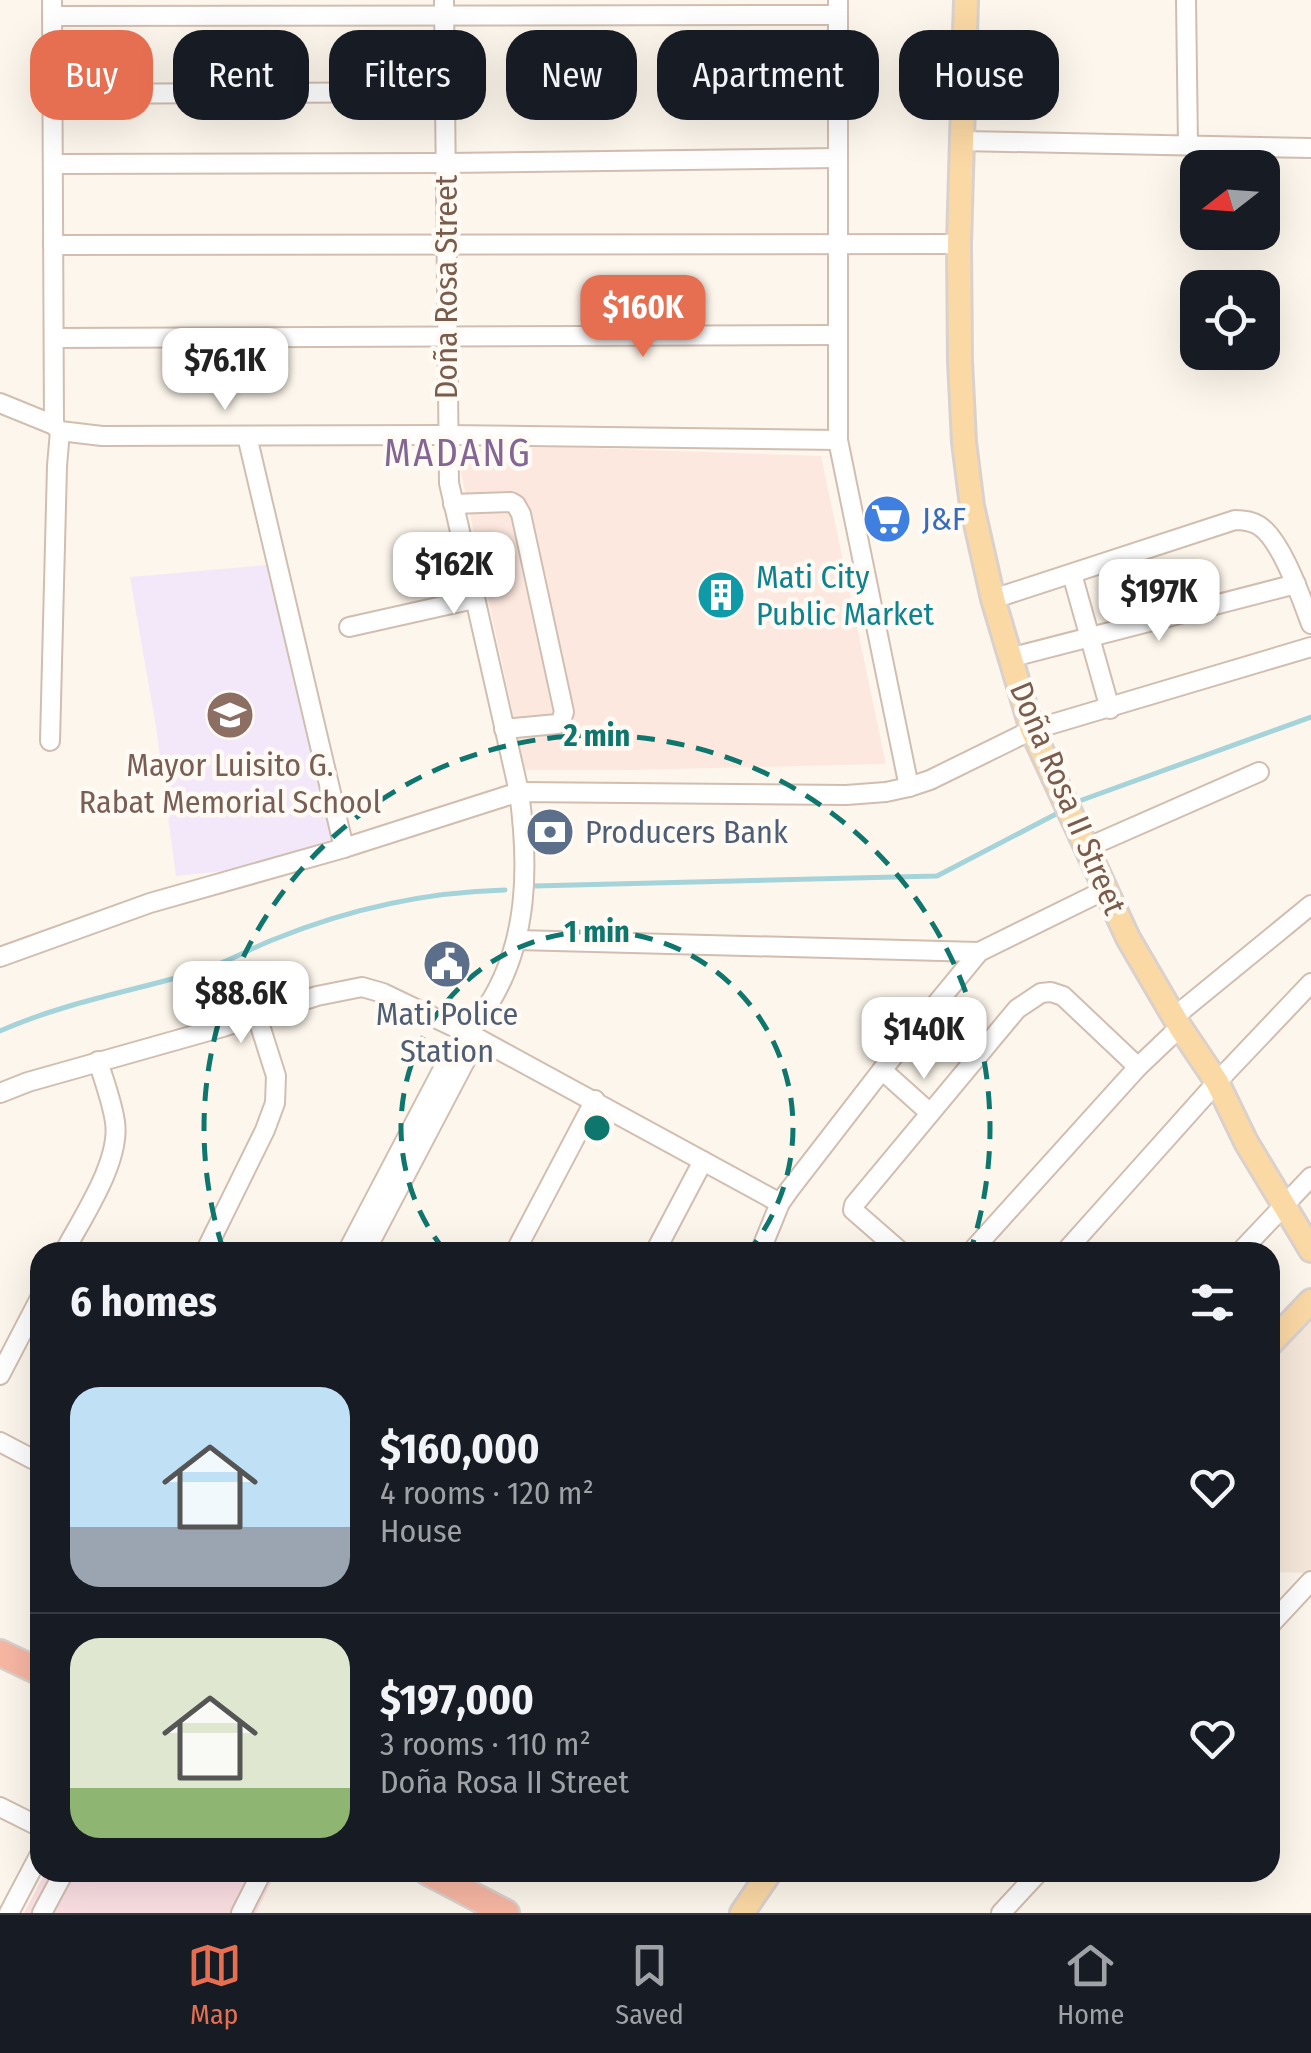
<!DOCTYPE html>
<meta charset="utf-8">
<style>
:root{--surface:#171b24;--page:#242831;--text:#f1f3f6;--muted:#9ea1a6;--line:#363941;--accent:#e76f51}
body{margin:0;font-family:"Fira Sans Condensed",sans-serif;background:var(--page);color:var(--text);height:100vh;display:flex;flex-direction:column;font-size:38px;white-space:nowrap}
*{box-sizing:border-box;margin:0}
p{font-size:32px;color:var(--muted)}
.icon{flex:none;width:55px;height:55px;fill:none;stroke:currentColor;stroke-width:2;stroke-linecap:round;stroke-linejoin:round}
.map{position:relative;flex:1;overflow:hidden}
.drawer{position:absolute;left:30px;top:1242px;width:1250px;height:640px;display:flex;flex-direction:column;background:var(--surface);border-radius:30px;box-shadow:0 10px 40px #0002}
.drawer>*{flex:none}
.guide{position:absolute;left:30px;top:30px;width:1252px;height:90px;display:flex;gap:20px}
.needle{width:65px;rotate:253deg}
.controls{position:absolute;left:1180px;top:150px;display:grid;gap:20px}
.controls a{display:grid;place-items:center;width:100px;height:100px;border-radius:20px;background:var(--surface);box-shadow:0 10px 40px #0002;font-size:50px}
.price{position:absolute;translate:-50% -85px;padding:0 22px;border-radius:20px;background:#fff;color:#222;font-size:32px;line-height:65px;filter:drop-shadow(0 2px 5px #0008)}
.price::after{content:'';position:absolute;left:50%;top:60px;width:30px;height:22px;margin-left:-15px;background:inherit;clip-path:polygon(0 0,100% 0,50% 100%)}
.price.active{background:var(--accent);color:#fff}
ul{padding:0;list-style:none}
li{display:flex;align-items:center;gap:30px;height:250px;padding:0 40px}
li+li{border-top:2px solid var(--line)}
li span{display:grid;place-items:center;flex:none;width:280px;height:200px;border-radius:30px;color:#555}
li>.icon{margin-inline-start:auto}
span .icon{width:120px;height:120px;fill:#fffc;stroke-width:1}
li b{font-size:42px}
h2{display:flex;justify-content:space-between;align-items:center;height:120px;padding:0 40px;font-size:42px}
.tag{padding:0 35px;border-radius:30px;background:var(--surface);box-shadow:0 10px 40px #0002;font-size:35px;line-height:90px}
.tag.active{background:var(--accent);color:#fff}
.tab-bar{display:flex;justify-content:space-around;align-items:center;height:140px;border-top:2px solid var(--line);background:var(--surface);font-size:28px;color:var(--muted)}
.tab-bar a{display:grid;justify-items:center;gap:5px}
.tab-bar .active{color:var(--accent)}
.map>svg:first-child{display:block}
.residential{fill:#f5e8da}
.commercial{fill:#fde8e0}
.education{fill:#f3e8fa}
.medical{fill:#fbdfe3}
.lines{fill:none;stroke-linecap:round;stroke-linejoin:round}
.stream{stroke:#a5d3da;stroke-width:5}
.minor-casing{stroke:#d1beb0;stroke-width:22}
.major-casing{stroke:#dad1cd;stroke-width:28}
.highway-casing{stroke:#dad1cd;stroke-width:30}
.minor{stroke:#fff;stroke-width:18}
.major{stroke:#fbd9a5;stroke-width:22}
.highway{stroke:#f7b7a3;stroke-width:25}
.ring{fill:none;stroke:#0f766e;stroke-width:5;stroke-dasharray:18 12}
.labels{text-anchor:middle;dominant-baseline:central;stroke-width:9;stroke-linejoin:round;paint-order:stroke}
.street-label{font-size:32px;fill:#7a5c4d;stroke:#fffaf3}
.shop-label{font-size:32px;fill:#366cbe;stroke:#fffaf3;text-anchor:start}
.culture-label{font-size:32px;fill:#0d838f;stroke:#fffaf3;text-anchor:start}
.education-label{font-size:32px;fill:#785e54;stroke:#fffaf3}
.service-label{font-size:32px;fill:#4e5e75;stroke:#fffaf3;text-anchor:start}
.quarter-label{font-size:38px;letter-spacing:2.5px;fill:#846695;stroke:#fffaf3}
.centre{fill:#0f766e;stroke:#fffaf3;stroke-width:5}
.ring-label{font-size:30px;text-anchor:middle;font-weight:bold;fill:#0f766e;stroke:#fffaf3;stroke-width:9;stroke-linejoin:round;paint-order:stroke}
</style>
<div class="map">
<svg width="1311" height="1913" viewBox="0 0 1311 1913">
<rect width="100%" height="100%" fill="#fdf6ec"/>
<!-- residential -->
<path class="residential" d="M1311,1315V1573L1270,1572V1357Z"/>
<!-- commercial -->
<path class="commercial" d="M560,447L821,456L886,764L630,770H525L456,449Z"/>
<!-- education -->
<path class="education" d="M266,565L304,704L333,848L274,866L176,876L156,727L130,577Z"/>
<!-- medical -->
<path class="medical" d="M45,1873H276L256,1913H24Z"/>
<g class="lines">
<!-- stream -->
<g class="stream">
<path d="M1082,800L1311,717"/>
<path d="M534,886L937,876L1056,814"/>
<path d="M0,1031C66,1002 129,992 197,972C224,964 249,949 275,939C349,909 425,892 505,890"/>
</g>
<!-- minor casing -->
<g class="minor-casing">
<g id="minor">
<path d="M52,0L54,425"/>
<path d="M838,0V440L909,787"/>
<path d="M1186,0L1188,145"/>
<path d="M52,16L838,15"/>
<path d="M53,94L445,92"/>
<path d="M962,141L1311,148"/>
<path d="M53,164L445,163L838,158"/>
<path d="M53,245L959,244"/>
<path d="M54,338L838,335"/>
<path d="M0,403L54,425L60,431L102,436L447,435L838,440"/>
<path d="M247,436L344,848"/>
<path d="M453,504L511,502L516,505L521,514L564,712L561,721L557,724L504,729"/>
<path d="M1072,574L1110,709"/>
<path d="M993,599L1235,520C1243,520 1251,521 1258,525C1281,538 1302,600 1311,624"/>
<path d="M349,627L474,599"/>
<path d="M1009,658L1296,584"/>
<path d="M50,741L57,466L60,431"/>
<path d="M1086,848L1259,772"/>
<path d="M517,940L979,952"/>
<path d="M0,957L150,903L344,848L519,792L846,795L886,792L909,787L930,780L1032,730L1311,647"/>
<path d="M1174,1017L1311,905"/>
<path d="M882,1070L930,1113"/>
<path d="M0,1093L28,1082L223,1027L317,996L362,987L383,993L479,1039L780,1203"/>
<path d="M64,1252C82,1218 121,1161 115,1122C112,1101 104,1081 98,1061"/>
<path d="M205,1252L265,1130L275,1103L276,1076L257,1016"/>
<path d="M347,1252L457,1042C472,1033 478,1021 487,1007C529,943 529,865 519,792L449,483L444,0"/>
<path d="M365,1252L471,1050L470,1034"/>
<path d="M515,1252L595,1100"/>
<path d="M655,1252L703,1161"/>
<path d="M760,1252L780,1203L790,1189L882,1070L979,952L1107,889"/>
<path d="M901,1252L853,1210L854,1205L1017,1009L1041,993L1051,992L1063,996L1138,1067"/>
<path d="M971,1252L1138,1067L1180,1027"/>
<path d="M1065,1252L1217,1082L1311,983"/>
<path d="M1240,1252L1311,1177"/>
<path d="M0,1375L40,1298"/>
<path d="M0,1442L40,1463"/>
<path d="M1270,1625L1311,1581"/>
<path d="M0,1807L40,1827"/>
<path d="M9,1913L40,1854"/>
<path d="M42,1913L64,1872"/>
<path d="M241,1913L262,1872"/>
<path d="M1001,1913L1039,1872"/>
</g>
</g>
<!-- major casing -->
<g class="major-casing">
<g id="major">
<path d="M966,0L959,244L960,361L964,442L972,506L993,599L1032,730L1128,938L1180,1027L1217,1082L1246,1142L1311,1250"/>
<path d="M1270,1344L1311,1301"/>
<path d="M742,1913L770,1872"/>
</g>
</g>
<!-- highway casing -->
<g class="highway-casing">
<g id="highway">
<path d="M0,1653L40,1672"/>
<path d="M428,1872L506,1913"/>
</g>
</g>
<!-- minor -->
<use href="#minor" class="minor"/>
<!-- major -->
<use href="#major" class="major"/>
<!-- highway -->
<use href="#highway" class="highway"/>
</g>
<!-- distance rings -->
<g class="ring">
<path d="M445 1251A196 196 0 1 1 749 1251"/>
<path d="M223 1249A393 393 0 1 1 971 1249"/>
</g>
<!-- icons -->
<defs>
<g id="supermarket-disc" transform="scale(2.5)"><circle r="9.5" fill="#3f7fe0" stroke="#fffaf3"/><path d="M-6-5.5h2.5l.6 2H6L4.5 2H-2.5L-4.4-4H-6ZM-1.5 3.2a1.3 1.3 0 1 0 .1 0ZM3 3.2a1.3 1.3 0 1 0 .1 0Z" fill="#fff"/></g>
<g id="building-disc" transform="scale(2.5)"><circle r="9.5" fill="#0f9aa8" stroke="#fffaf3"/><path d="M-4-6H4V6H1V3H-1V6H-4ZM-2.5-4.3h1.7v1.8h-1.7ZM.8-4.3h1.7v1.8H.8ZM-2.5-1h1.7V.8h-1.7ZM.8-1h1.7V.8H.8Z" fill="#fff"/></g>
<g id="school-disc" transform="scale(2.5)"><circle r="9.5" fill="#8d6e63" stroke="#fffaf3"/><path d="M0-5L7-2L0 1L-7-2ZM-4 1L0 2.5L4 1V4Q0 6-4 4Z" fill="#fff"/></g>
<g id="bank-disc" transform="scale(2.5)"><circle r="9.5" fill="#5c6f8a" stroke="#fffaf3"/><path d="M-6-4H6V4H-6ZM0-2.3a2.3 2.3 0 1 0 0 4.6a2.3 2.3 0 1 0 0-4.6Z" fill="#fff"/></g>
<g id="civic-disc" transform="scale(2.5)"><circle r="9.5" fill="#5c6f8a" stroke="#fffaf3"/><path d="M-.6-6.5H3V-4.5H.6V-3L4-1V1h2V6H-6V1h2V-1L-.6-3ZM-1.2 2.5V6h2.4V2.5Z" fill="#fff"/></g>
</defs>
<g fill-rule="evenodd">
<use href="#supermarket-disc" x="887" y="519"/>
<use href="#building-disc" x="721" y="595"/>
<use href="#school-disc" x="230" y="715"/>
<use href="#bank-disc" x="550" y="832"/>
<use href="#civic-disc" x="447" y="964"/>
</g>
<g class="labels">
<!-- street labels -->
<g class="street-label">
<text transform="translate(446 287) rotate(-90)">Doña Rosa Street</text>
<text transform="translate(1068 798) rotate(67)">Doña Rosa II Street</text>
</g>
<!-- shop labels -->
<g class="shop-label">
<text x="922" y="519">J&amp;F</text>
</g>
<!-- culture labels -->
<g class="culture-label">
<text x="756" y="577">Mati City<tspan x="756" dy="37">Public Market</tspan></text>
</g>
<!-- education labels -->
<g class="education-label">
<text x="230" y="765">Mayor Luisito G.<tspan x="230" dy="37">Rabat Memorial School</tspan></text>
</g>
<!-- service labels -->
<g class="service-label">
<text x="585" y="832">Producers Bank</text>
<text x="447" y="1014" text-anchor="middle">Mati Police<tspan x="447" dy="37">Station</tspan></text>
</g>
<!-- quarter labels -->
<g class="quarter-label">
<text x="458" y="453">MADANG</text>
</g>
</g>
<circle cx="597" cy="1128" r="15" class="centre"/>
<g class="ring-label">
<text x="597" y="746">2 min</text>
<text x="597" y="942">1 min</text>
</g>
</svg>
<div class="controls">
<a><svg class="needle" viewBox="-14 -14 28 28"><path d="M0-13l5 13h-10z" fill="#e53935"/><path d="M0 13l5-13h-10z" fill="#9ea1a6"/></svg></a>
<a><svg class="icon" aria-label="locate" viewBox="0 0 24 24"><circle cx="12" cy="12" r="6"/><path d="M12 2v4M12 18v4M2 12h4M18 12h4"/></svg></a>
</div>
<b class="price active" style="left:643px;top:360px">$160K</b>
<b class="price" style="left:225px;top:413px">$76.1K</b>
<b class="price" style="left:454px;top:617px">$162K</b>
<b class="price" style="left:1159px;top:644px">$197K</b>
<b class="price" style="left:241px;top:1046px">$88.6K</b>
<b class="price" style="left:924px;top:1082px">$140K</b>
<div class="guide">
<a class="tag active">Buy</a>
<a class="tag">Rent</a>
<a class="tag">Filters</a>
<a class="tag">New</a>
<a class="tag">Apartment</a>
<a class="tag">House</a>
</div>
<section class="drawer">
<h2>6 homes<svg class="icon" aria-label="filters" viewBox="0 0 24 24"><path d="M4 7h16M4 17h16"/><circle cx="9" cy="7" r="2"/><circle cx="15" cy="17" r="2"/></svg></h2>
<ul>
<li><span style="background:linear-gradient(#bfe0f5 70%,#9aa5b1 0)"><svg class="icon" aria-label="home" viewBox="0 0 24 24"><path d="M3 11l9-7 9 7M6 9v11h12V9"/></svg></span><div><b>$160,000</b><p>4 rooms · 120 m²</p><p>House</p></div><svg class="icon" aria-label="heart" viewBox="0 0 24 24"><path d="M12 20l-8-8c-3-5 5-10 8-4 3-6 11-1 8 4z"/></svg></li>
<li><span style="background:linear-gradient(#dfe7d0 75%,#8fb573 0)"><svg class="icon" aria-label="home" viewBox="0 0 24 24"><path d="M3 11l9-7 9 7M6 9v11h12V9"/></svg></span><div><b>$197,000</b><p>3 rooms · 110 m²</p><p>Doña Rosa II Street</p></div><svg class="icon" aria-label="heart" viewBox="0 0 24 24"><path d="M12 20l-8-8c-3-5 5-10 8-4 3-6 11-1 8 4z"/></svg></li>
</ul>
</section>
</div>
<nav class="tab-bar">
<a class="active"><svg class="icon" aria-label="map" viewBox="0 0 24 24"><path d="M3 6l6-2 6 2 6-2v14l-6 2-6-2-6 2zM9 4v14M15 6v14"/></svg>Map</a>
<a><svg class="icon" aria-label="saved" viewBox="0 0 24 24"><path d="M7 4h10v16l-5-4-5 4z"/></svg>Saved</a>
<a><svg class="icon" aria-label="home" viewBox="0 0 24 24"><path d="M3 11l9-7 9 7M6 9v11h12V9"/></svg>Home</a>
</nav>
